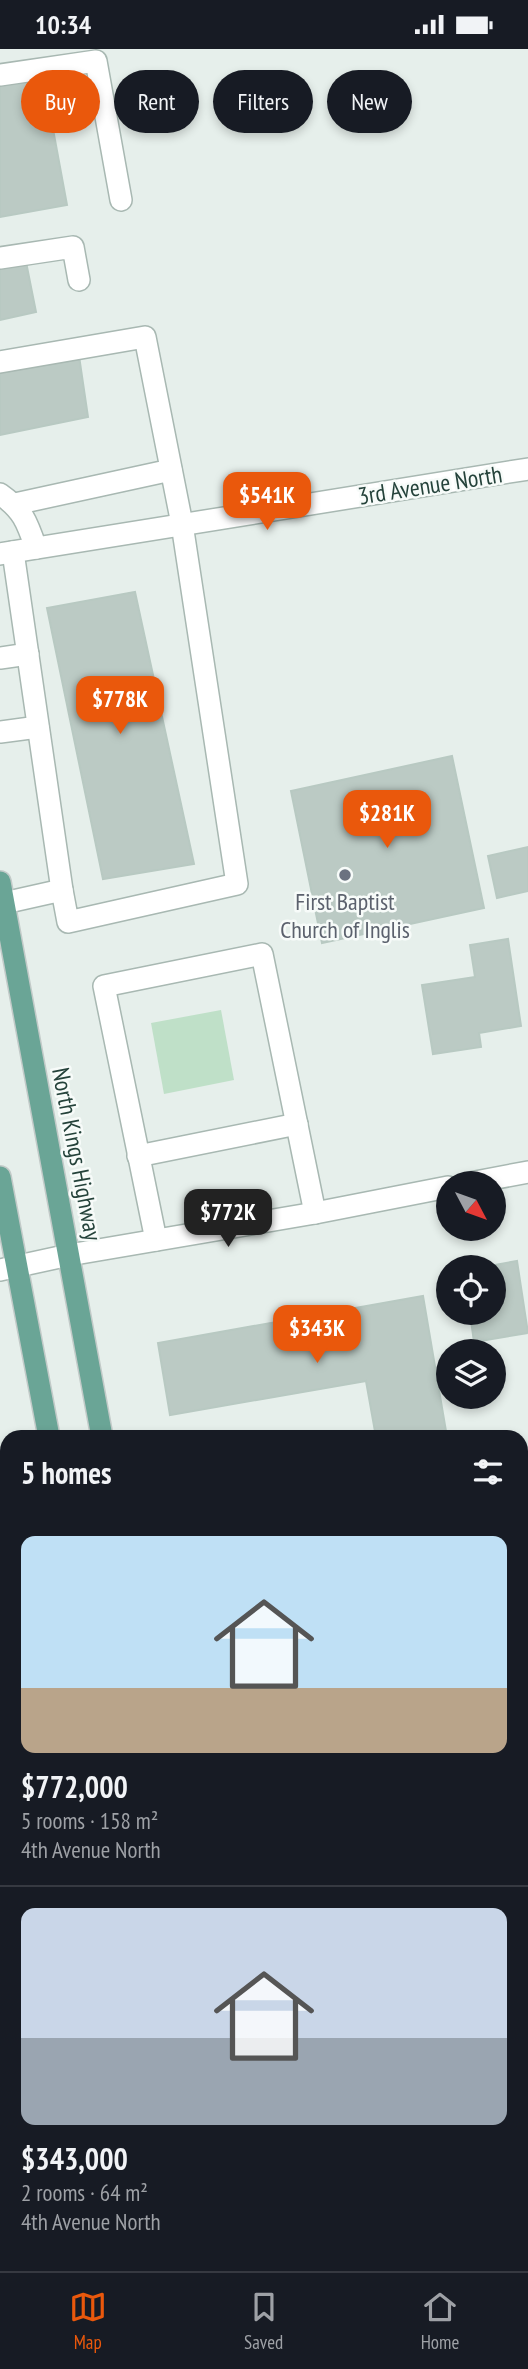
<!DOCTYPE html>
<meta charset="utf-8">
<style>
:root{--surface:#171b24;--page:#242831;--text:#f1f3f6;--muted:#9ea1a6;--line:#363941;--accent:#ea580c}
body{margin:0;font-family:"PT Sans Narrow",sans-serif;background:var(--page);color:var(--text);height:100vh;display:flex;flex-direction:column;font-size:26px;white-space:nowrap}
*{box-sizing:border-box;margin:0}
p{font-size:23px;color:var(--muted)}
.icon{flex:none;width:38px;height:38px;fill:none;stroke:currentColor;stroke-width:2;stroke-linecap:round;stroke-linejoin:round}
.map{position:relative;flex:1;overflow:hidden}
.drawer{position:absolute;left:0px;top:1381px;width:528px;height:842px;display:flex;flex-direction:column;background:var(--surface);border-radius:21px 21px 0 0;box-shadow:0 4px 10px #0003}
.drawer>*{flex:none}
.banner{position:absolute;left:21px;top:21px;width:486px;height:63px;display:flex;gap:14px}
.needle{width:46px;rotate:131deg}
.fabs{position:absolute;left:436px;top:1122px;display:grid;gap:14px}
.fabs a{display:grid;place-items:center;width:70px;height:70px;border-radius:50%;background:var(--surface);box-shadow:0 4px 10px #0003;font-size:35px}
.price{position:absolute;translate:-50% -60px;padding:0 16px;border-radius:14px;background:var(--accent);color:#fff;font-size:23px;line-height:46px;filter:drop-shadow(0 2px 4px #0008)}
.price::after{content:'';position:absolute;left:50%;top:42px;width:21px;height:16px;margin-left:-10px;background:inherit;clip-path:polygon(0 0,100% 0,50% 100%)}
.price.selected{background:#222;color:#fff}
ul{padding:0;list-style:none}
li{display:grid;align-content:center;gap:14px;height:371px;padding:0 21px}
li+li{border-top:2px solid var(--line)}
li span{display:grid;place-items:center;height:217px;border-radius:14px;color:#555}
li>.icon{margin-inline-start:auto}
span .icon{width:126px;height:126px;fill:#fffc;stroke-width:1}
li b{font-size:30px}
h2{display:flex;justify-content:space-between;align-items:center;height:84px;padding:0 21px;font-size:30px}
.chip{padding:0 24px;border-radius:32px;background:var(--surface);box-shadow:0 4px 10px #0003;font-size:24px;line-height:63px}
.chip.selected{background:var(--accent);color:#fff}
.status{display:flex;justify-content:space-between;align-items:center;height:49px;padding:0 35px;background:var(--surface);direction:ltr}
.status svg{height:19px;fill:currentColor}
.tab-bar{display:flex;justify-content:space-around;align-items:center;height:98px;border-top:2px solid var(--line);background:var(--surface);font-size:19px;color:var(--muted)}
.tab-bar a{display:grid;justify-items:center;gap:4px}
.tab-bar .selected{color:var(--accent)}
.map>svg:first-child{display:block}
.green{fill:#bfe0c8}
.building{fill:#bbcac4;stroke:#b8c9c2;stroke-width:2}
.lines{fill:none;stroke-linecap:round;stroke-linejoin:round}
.minor-casing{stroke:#a8b8b2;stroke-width:24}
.major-casing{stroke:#c2cac8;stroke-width:24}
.minor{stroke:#fff;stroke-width:21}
.major{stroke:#6aa596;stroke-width:21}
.worship-dot{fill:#6b7280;stroke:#f7fbf9;stroke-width:2.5}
.labels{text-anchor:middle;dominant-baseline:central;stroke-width:5;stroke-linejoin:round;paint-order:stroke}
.street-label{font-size:24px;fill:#24423a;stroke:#f7fbf9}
.worship-label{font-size:24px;fill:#5b616d;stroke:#f7fbf9}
</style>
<div class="status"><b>10:34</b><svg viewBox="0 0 49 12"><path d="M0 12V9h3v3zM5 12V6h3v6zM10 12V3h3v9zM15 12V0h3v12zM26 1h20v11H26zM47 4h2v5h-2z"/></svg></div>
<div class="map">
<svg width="528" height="2222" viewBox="0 0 528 2222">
<rect width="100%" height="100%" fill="#e6efeb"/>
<!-- green -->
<path class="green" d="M221,961L234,1031L164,1045L151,974Z"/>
<!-- building -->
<g class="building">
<path d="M43,26L67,156L0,168V35Z"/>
<path d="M25,208L36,263L0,271V213Z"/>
<path d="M79,307L88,368L0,386V322Z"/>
<path d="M135,543L194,815L103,830L47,559Z"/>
<path d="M452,707L484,859L322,894L291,742Z"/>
<path d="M528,798V842L497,849L488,807Z"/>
<path d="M508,890L521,977L479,984L481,998L433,1005L422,936L475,928L470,896Z"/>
<path d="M517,1212L528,1284L474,1293L470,1264H494V1218H484Z"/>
<path d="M423,1247L447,1388H376L366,1332L170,1366L158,1294Z"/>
<path d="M7,1773V1862L0,1863V1774Z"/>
<path d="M528,1998V2222H420L411,2216H522V2008Z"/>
<path d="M7,2128V2187L0,2188V2130Z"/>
</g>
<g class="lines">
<!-- minor casing -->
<g class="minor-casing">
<g id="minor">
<path d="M0,26L96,12L121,151"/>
<path d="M0,209L73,198L79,231"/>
<path d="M0,313L145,288L182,475L237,835L68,873L62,841L4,854"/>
<path d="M0,445C23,461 27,473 36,499"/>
<path d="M15,455L171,421"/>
<path d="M13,503L62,841"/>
<path d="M0,505L528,420"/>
<path d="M0,609L28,605"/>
<path d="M0,683L38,678"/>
<path d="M138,1107L297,1075"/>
<path d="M470,1134L528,1123"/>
<path d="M156,1191L104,937L262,905L315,1164"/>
<path d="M0,1221L69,1206L315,1164L448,1138"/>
<path d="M522,1509L528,1508"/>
<path d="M0,1527L7,1533"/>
<path d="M0,1748L7,1747"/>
<path d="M522,1837L528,1836"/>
<path d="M0,1933L7,1932"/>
</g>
</g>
<!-- major casing -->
<g class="major-casing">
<g id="major">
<path d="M0,833L102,1388"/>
<path d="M0,1128L49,1388"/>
<path d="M211,2216L212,2222"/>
<path d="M256,2216L257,2222"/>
</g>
</g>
<!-- minor -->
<use href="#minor" class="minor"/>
<!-- major -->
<use href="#major" class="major"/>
</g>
<!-- markers -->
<circle class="worship-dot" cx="345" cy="826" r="7"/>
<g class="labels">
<!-- street labels -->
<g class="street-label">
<text transform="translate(430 436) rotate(-9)">3rd Avenue North</text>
<text transform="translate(77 1105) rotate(79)">North Kings Highway</text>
</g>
<!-- worship labels -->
<g class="worship-label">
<text x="345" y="852">First Baptist<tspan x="345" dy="28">Church of Inglis</tspan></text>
</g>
</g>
</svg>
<div class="fabs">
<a><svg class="needle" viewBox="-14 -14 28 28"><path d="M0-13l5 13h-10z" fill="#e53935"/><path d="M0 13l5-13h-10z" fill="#9ea1a6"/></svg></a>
<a><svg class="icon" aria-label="locate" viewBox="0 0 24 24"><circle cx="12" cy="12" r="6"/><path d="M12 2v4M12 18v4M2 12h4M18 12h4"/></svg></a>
<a><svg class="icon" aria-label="layers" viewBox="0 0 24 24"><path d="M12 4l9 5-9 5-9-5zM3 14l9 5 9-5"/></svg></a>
</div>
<b class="price" style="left:267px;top:483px">$541K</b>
<b class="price" style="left:120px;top:687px">$778K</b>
<b class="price" style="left:387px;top:801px">$281K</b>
<b class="price selected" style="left:228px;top:1200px">$772K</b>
<b class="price" style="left:317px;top:1316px">$343K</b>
<div class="banner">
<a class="chip selected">Buy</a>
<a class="chip">Rent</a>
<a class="chip">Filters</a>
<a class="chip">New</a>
</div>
<section class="drawer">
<h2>5 homes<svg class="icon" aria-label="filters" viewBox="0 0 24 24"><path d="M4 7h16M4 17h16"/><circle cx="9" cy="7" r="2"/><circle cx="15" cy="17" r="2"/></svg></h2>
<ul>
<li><span style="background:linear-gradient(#bfe0f5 70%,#b9a48a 0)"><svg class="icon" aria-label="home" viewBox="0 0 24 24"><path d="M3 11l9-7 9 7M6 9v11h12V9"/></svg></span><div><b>$772,000</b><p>5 rooms · 158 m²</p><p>4th Avenue North</p></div></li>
<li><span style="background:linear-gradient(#c9d6e8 60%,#9aa5b1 0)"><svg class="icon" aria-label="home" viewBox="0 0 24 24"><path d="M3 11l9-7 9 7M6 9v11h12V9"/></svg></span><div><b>$343,000</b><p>2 rooms · 64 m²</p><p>4th Avenue North</p></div></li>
</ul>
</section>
</div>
<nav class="tab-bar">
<a class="selected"><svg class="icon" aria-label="map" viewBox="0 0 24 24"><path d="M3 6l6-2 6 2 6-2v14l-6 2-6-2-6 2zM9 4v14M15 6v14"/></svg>Map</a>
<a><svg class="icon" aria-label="saved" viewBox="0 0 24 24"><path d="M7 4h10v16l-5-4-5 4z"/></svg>Saved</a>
<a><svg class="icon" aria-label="home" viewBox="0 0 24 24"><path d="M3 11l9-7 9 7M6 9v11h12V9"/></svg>Home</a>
</nav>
